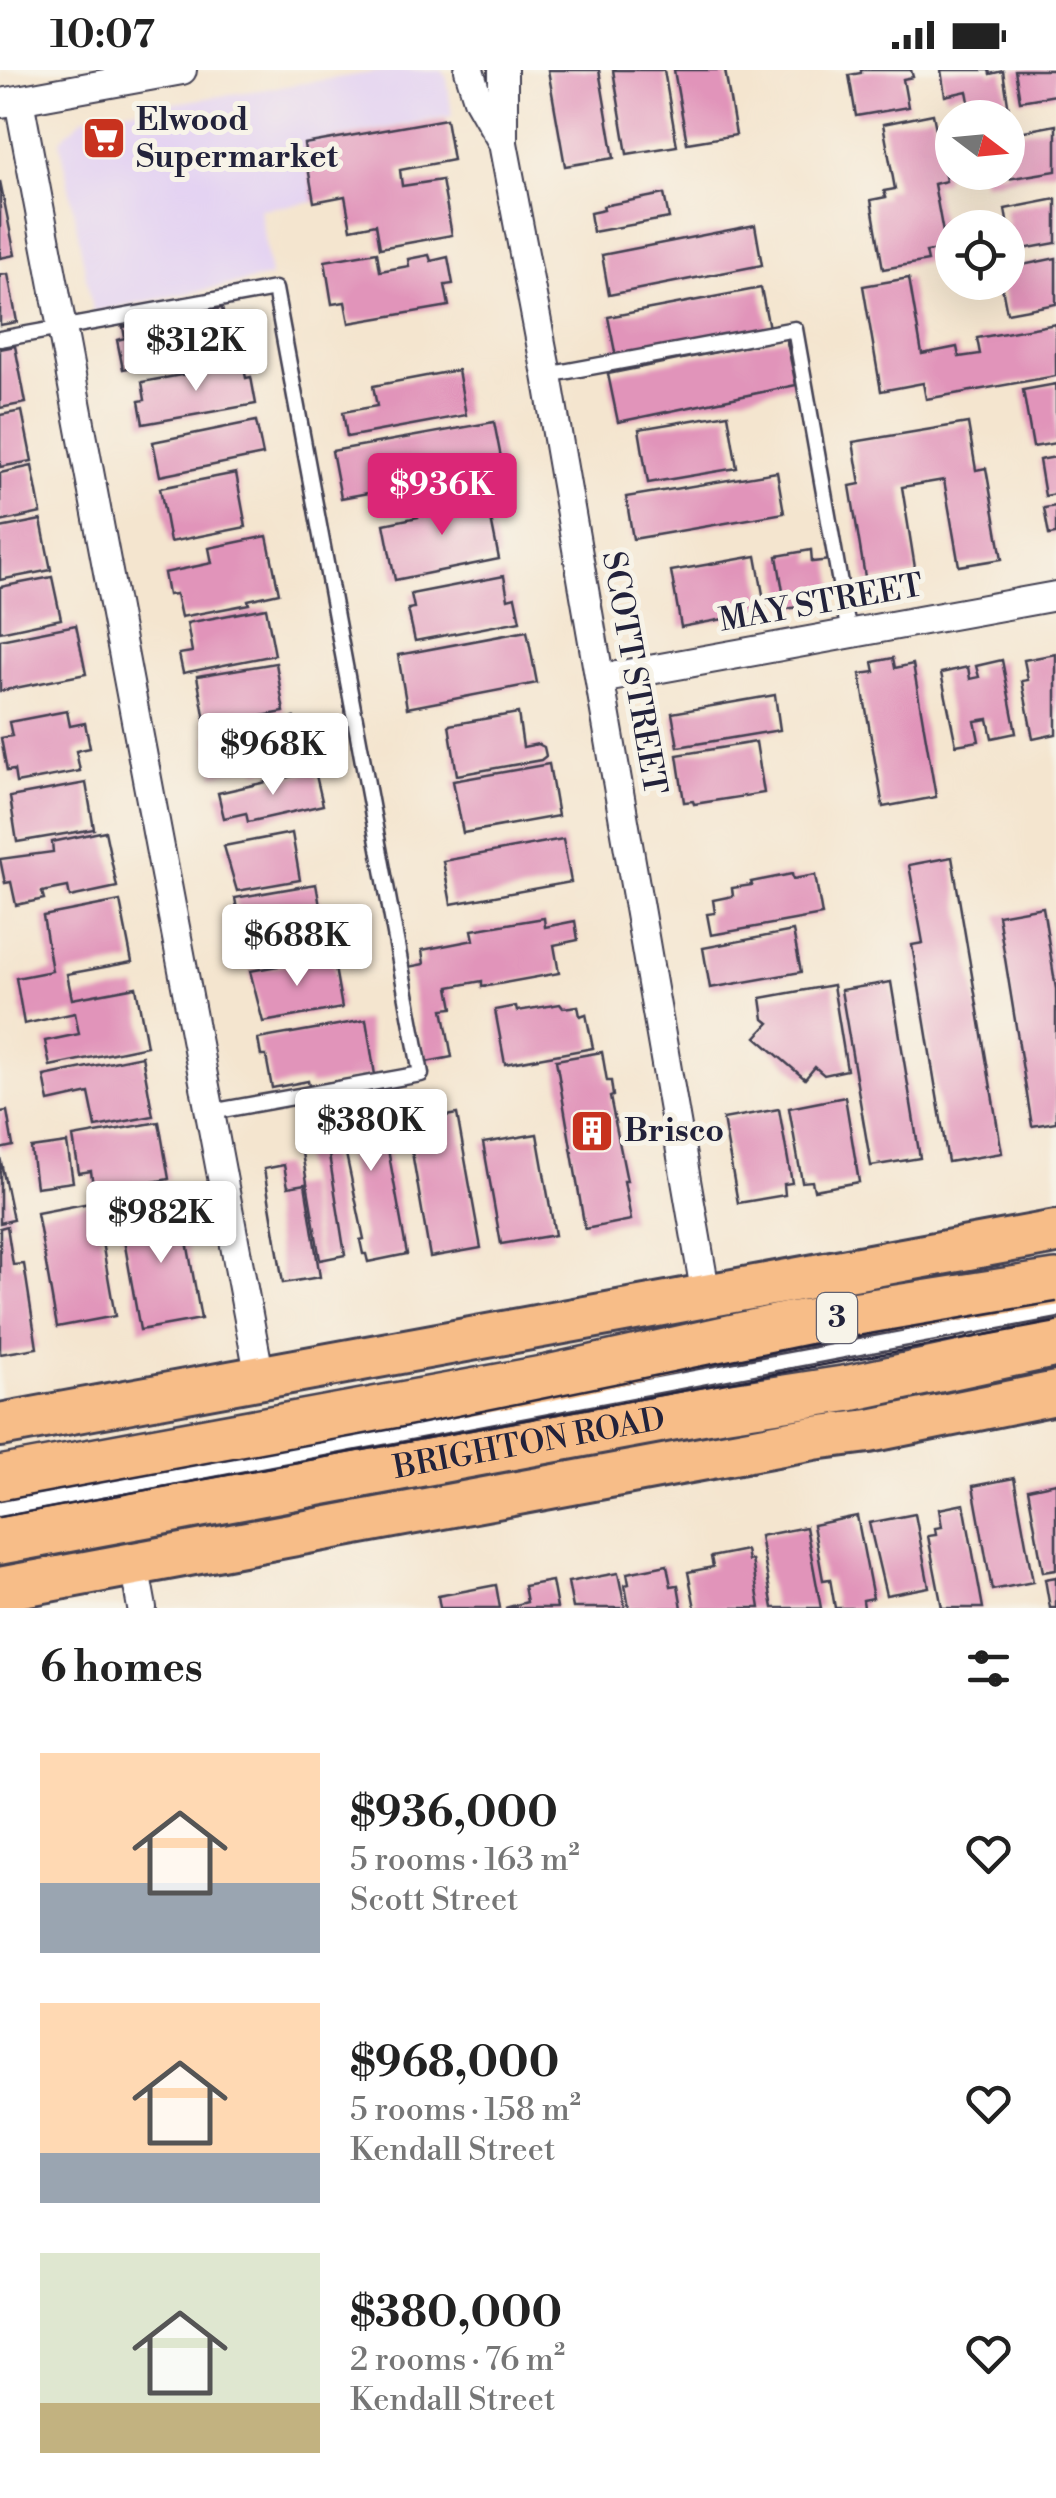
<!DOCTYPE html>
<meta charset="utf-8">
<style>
:root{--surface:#fff;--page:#f6f6f6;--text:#222;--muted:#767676;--accent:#db2777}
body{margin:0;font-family:"Libre Bodoni",serif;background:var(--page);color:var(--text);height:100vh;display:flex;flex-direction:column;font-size:38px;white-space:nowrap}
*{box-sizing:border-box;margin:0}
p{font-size:32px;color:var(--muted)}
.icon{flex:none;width:55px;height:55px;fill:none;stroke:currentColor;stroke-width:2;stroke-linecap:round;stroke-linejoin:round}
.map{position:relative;height:1538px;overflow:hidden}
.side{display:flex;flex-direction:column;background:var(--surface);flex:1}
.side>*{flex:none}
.needle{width:65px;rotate:106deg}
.tools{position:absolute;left:935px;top:30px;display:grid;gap:20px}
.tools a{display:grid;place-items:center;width:90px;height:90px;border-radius:50%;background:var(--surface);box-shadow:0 10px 40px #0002;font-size:50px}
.price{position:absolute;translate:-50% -85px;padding:0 22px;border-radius:10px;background:#fff;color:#222;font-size:32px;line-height:65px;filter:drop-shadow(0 2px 5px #0008)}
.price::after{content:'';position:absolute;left:50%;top:60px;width:30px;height:22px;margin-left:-15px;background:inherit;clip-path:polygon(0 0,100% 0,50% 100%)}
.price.on{background:var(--accent);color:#fff}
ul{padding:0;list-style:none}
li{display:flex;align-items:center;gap:30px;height:250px;padding:0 40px}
li span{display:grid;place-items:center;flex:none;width:280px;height:200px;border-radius:0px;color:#555}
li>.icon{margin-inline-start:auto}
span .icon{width:120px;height:120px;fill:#fffc;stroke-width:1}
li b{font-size:42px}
h2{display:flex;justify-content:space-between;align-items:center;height:120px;padding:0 40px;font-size:42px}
.status{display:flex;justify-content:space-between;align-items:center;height:70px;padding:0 50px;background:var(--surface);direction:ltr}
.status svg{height:28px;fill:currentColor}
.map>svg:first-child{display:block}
.built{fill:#e4d3f2}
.building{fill:#e194ba}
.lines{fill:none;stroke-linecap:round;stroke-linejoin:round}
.service-casing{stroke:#423f51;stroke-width:19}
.minor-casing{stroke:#423f51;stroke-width:32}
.primary-casing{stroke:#423f51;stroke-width:48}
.trunk-casing{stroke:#423f51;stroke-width:50}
.service{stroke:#fff;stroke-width:14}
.minor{stroke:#fff;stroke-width:28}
.primary{stroke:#f7bd88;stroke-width:42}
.trunk{stroke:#f7bd88;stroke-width:45}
.tram{stroke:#22223b;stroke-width:2.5}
.labels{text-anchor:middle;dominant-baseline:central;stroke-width:10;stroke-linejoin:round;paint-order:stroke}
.shield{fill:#f7f3e8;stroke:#62616f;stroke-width:2.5}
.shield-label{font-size:30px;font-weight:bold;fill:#22223b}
.poi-label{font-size:32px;font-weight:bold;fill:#22223b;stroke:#f7f3e8;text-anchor:start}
.street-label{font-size:32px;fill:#22223b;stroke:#f7f3e8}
</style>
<div class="status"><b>10:07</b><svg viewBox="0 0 49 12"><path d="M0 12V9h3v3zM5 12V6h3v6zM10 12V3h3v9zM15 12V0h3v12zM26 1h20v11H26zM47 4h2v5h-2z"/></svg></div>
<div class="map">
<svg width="1056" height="1538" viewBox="0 0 1056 1538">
<rect width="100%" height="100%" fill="#f7f3e8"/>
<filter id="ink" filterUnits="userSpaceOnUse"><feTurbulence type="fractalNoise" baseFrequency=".01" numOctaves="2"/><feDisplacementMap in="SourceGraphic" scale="20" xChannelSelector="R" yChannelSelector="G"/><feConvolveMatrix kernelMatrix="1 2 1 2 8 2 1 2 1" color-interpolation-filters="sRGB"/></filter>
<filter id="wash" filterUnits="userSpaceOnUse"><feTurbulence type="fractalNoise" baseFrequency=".0048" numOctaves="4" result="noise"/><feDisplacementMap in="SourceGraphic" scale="40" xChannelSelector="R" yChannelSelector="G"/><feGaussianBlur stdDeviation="2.25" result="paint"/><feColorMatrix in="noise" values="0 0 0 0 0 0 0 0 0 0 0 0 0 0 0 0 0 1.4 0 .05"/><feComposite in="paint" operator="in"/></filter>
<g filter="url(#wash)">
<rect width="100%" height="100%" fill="#f4e5cf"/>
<!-- built -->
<path class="built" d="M389,0H442L447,9L452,46L304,74L314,132L260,139L270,207L93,242L60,70L84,47Z"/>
<g id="blocks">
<!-- building -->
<g class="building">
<path d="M548,0H599L614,88L565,96Z"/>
<path d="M613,0H664L677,76L627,84Z"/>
<path d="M674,0H725L736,65L687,73Z"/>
<path d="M861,0H911L913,7L903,9L908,37L856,46L849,5L861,3Z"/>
<path d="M941,0H989L990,4L1003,1L1009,40L972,47L967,21L945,26Z"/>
<path d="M1015,0H1056V25L1020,31Z"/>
<path d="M933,44L946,111L934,114L946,179L926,182L928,191L883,199L871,130L886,127L884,121L895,119L883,54Z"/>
<path d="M446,49L453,90L400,100L402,116L442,110L452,165L380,178L376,154L351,159L345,126L314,132L304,74Z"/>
<path d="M1056,55V101L983,113L982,102H1008V64Z"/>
<path d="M0,111L15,185L0,188Z"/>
<path d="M664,124L669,148L593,162L590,143L604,140L603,136Z"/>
<path d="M1056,129V173L1012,181L1005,139Z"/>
<path d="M755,155L762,195L609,225L602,185Z"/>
<path d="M377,182L380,201L409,196L408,189L429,185L431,191L448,187L453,214L445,215L449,236L349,253L345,232L332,234L325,191Z"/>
<path d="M1056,188V234L1007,243L1001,212H1008V198Z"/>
<path d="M8,204L17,252L0,255V205Z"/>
<path d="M909,208L922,284L957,277L959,287L980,284L977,268L1056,254V306L926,329L923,313L881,321L863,216Z"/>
<path d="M761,218L769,258L616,287L608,247Z"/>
<path d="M222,238L224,247L229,245L232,262L208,267L210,282L123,299L117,270L125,268L123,257Z"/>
<path d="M786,268L796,315L618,352L608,304Z"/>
<path d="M15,276L26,333L0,338V279Z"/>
<path d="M243,294L246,308L251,307L256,334L143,354L139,331L145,330L142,312Z"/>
<path d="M458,300L466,345L347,367L343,342L377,336L373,316Z"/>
<path d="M1056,314V373L1033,377L1023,320Z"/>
<path d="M22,341L32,391L0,397V345Z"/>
<path d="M728,344L737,398L648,413L639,359Z"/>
<path d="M256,351L263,385L160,406L153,372Z"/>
<path d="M494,352L503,398L341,428L332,381Z"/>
<path d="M968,353L976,400L986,398L1002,489L959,496L944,410L902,417L916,504L866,513L850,416L860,414L853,372Z"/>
<path d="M1056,387V424L1045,426L1039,390Z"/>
<path d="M32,396L41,443L0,452V403Z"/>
<path d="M777,402L784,443L633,469L626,427Z"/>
<path d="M236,403L246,457L170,472L160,418Z"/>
<path d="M486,424L499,489L395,510L384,454L418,447L416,438Z"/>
<path d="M1056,436V464L1049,465L1044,438Z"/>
<path d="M41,450L51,500L0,510V458Z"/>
<path d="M267,466L279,523L248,530L249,534L181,547L176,524L168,525L164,503L212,493L209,478Z"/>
<path d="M811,480L812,492L830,490L835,518L807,523L809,535L786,539L777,486Z"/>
<path d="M756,486L766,541L681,557L671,501Z"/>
<path d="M504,506L508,529L515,527L520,551L415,571L408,539L414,538L411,524Z"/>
<path d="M52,507L61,549L0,562V517Z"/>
<path d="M266,538L275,585L183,603L179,584L192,582L187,553Z"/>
<path d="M76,555L86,604L0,621V570Z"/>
<path d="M527,561L537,613L407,638L398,585Z"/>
<path d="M1056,584V664L1033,669L1022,611L1028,610L1024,590Z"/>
<path d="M893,588L895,598L913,594L936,727L883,737L860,604L875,602L873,592Z"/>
<path d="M1002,590L1016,663L992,668L988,649L975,651L979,671L956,675L941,603L968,597L970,609L979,607L976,596Z"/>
<path d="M276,593L284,642L206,656L197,606Z"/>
<path d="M775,625L780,660L678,677L672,643Z"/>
<path d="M67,641L70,656L85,653L90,678L76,681L80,701L16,713L14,700L7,701L1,668L12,666L9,652Z"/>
<path d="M518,643L523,677L538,674L544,677L546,686L541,690L457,705L449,655Z"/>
<path d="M294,648L299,676L279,680L283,696L257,702L256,696L214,705L207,666Z"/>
<path d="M756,672L764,723L694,734L693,731L684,732L677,685Z"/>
<path d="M549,694L558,746L463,763L453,711Z"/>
<path d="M315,701L323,735L248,752L246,743L224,748L218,723Z"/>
<path d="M86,713L94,759L17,772L10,727Z"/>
<path d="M105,761L117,817L70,827L68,817L42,822L44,829L16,835L11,812L5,813L0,789L53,782L52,772Z"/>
<path d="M292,763L300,810L237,821L224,776Z"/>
<path d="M563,769L571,812L451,834L443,791Z"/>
<path d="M952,787L1002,1083L948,1092L912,875L923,873L909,795Z"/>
<path d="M792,804L793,809L815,805L822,845L711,865L707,844L715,843L713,830L733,826L732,818L752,815L751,812Z"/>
<path d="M316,814L325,864L252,877L247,849L239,851L235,828Z"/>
<path d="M120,831L132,892L67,904L72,929L136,917L147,976L50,996L45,971L79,964L75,943L24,954L16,908L52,901L43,846Z"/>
<path d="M1043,837L1056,919V1052L1032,1056L998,845Z"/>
<path d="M544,848L545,857L575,851L578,870L554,875L559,903L482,917V911L449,917L453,938L443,939L452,987L426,992L408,897L424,894L422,880L474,870L472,860Z"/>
<path d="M793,861L801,902L710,918L703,878Z"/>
<path d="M333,886L342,938L263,952L250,901Z"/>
<path d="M891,912L920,1088L871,1096L841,920Z"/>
<path d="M833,915L847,1000L824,1005L815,997L805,1009L756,967L769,953L764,949L761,928Z"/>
<path d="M560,934L563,938L578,936L580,946L586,944L593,978L505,994L495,940L516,936L517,941Z"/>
<path d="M366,950L375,1005L309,1016L308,1011L272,1018L266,986H261L258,969Z"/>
<path d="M602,982L607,1011H611L613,1026L610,1027L627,1111H624L631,1150L585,1159L556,990Z"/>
<path d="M142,986L153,1046L96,1057L89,1023L49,1032L44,1006Z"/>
<path d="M377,1019L407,1184L368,1192L366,1184H363L360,1170L364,1169L335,1032L336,1026Z"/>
<path d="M845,1027L859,1112L814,1120L812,1111L802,1112L789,1038Z"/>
<path d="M779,1039L792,1113L784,1114L785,1125L738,1133L723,1049Z"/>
<path d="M7,1041L13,1076L0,1079V1042Z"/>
<path d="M457,1044L481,1178L430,1187L407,1053Z"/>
<path d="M159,1052L169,1109L94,1123L91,1101L79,1103L73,1067Z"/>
<path d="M537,1064L555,1165L501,1174L483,1073Z"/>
<path d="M326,1066L345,1185L320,1190L300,1071Z"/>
<path d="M67,1073L73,1112L36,1117L31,1078Z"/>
<path d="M0,1087L13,1150L0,1153Z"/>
<path d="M284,1095L288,1117L305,1114L320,1207L283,1213L264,1099Z"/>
<path d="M179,1127L201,1249L140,1260L121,1153L144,1149L141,1133Z"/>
<path d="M95,1132L115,1246L57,1257L37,1143Z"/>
<path d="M7,1156L13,1195L24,1194L37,1278L0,1284V1158Z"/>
<path d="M1014,1408L1033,1512L992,1520L973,1416Z"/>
<path d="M1056,1413V1500L1043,1502L1028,1419Z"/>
<path d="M964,1434L983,1538H942L928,1466L936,1465L935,1458L942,1457L939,1439Z"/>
<path d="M915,1444L929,1517L886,1525L869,1453Z"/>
<path d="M857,1446L873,1528L863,1530L864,1538H835L830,1509L823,1510L813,1455Z"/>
<path d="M806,1457L821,1538H773L760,1466Z"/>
<path d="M746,1480L748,1491L752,1490L760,1538H695L688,1502L713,1497L711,1487Z"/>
<path d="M667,1495L671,1516L678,1515L682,1538H629L625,1515L629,1514L627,1503Z"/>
<path d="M618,1503L625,1538H573L568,1512Z"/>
<path d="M1056,1507V1538H1050L1045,1509Z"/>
<path d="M552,1511L557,1538H505L527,1532L524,1516Z"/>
<path d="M496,1515L500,1538H440L438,1526Z"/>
</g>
</g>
</g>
<g filter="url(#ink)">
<use href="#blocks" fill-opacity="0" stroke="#423f51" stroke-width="2.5"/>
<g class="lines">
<!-- service casing -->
<g class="service-casing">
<g id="service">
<path d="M0,269L275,219L421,1004L211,1042"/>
<path d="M547,305L795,259L849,564"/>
<path d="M0,1439L1056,1240"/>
</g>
</g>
<!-- minor casing -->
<g class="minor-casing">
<g id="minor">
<path d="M469,0L478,29L503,73L547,305L706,1226"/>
<path d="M19,30L260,1308"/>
<path d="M1,33L182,0"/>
<path d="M503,72V0"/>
<path d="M600,609L1056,526"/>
<path d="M134,1494L142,1538"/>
</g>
</g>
<!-- primary casing -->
<g class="primary-casing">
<g id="primary">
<path d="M0,1355L1056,1162"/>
<path d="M0,1519L814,1368L869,1361L1056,1323"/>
</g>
</g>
<!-- trunk casing -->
<g class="trunk-casing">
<g id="trunk">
<path d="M0,1409L548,1308L789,1255L1056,1213"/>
<path id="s1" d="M0,1471L721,1338L850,1318L1056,1274"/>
</g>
</g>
<!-- service -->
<use href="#service" class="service"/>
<!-- minor -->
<use href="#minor" class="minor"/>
<!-- primary -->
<use href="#primary" class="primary"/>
<!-- trunk -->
<use href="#trunk" class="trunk"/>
<!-- tram -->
<g class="tram">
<path d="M0,1431L409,1356L811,1274L1056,1232"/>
<path d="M0,1447L1056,1252"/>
</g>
</g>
</g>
<!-- icons -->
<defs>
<g id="supermarket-square" transform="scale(2.25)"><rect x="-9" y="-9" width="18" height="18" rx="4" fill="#c8321e" stroke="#f7f3e8"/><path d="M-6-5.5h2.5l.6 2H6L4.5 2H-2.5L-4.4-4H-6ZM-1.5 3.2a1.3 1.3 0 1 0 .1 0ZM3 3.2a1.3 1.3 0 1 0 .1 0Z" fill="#fff"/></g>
<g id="building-square" transform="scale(2.25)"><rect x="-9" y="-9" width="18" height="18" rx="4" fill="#c8321e" stroke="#f7f3e8"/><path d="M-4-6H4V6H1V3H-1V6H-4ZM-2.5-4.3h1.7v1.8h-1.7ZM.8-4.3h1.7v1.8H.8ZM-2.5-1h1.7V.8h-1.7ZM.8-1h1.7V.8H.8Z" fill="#fff"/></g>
</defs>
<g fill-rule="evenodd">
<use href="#supermarket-square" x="104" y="68"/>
<use href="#building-square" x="592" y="1061"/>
</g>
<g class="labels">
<!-- shield labels -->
<rect class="shield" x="817" y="1223" width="40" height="50" rx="8"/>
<g class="shield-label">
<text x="837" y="1248">3</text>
</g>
<!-- poi labels -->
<g class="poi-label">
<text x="136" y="50">Elwood<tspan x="136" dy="37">Supermarket</tspan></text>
<text x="624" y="1061">Brisco</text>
</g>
<!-- street labels -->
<g class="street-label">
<text transform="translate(821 533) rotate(-10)">MAY STREET</text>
<text transform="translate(634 603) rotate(80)">SCOTT STREET</text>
<text stroke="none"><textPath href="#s1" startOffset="538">BRIGHTON ROAD</textPath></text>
</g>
</g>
</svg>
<div class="tools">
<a><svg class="needle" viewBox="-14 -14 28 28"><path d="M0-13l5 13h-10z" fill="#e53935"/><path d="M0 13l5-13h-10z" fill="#767676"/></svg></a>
<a><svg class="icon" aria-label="locate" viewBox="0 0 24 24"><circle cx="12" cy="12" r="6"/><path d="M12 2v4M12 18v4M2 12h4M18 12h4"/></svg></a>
</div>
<b class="price" style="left:196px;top:324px">$312K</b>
<b class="price on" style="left:442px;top:468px">$936K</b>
<b class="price" style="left:273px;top:728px">$968K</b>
<b class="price" style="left:297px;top:919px">$688K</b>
<b class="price" style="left:371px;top:1104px">$380K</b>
<b class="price" style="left:161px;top:1196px">$982K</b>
</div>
<section class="side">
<h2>6 homes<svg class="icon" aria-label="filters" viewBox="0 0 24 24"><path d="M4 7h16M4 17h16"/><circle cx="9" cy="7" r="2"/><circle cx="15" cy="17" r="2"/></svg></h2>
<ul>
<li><span style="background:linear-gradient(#ffd9b3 65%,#9aa5b1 0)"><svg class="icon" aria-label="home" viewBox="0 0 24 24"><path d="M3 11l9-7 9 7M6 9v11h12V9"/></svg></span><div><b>$936,000</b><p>5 rooms · 163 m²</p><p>Scott Street</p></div><svg class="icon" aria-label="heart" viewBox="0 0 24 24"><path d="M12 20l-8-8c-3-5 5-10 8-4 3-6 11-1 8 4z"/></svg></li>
<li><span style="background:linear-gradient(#ffd9b3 75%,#9aa5b1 0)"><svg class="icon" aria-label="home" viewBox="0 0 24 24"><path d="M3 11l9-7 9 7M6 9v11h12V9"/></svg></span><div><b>$968,000</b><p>5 rooms · 158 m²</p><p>Kendall Street</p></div><svg class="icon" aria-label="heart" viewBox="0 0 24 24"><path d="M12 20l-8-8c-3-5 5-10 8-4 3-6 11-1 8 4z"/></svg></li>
<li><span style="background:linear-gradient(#dfe7d0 75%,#c2b280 0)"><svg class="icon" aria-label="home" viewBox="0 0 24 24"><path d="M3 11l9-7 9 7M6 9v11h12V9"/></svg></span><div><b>$380,000</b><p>2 rooms · 76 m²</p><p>Kendall Street</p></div><svg class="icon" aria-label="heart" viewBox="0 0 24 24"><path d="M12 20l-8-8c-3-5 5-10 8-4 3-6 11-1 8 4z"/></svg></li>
</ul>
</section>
